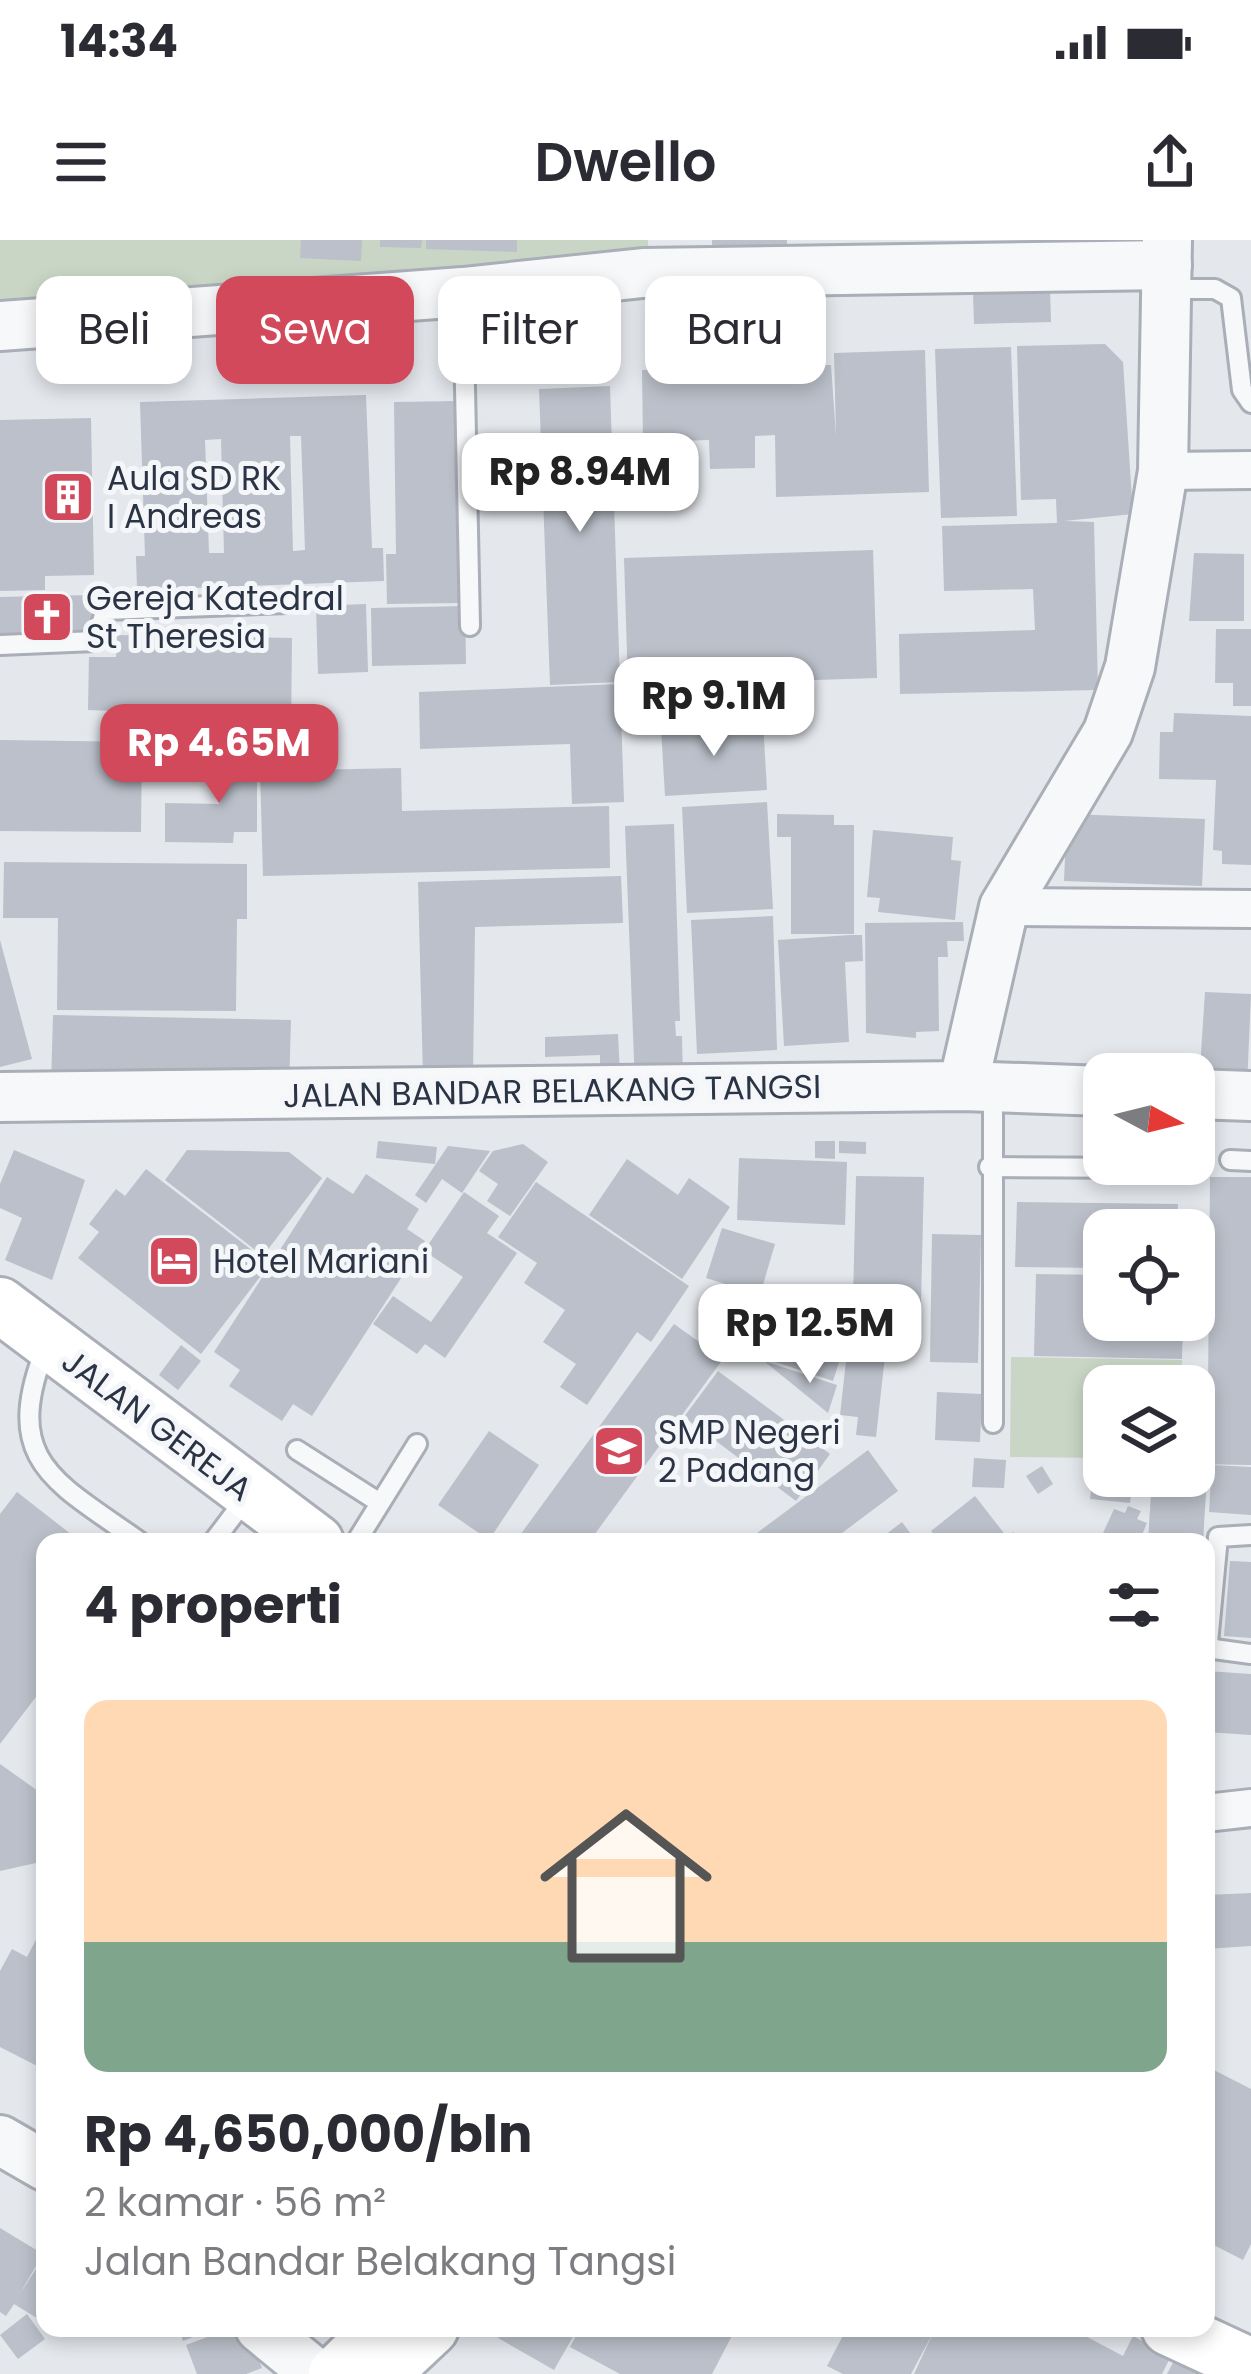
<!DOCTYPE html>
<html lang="id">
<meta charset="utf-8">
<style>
:root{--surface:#fff;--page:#f7f7f7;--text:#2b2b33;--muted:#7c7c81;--line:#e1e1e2;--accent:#d1495b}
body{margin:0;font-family:Poppins,sans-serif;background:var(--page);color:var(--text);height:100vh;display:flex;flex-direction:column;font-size:45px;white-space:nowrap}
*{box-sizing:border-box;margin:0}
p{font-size:39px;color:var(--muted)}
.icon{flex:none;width:66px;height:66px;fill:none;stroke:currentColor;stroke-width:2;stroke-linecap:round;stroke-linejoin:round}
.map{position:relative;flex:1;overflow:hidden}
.panel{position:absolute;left:36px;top:1293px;width:1179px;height:804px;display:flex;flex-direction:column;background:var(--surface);border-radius:24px;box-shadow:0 6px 18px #0003}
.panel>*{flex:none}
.guide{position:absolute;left:36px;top:36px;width:1179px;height:108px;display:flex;gap:24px}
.needle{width:78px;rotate:97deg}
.fabs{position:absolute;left:1083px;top:813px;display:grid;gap:24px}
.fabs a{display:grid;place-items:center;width:132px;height:132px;border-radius:24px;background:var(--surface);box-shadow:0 6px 18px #0003;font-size:60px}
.price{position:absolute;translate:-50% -102px;padding:0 27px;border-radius:24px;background:#fff;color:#222;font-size:39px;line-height:78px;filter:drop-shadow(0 3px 6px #0008)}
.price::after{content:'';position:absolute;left:50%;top:72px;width:36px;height:27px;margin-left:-18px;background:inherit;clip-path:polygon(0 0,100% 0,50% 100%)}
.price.current{background:var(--accent);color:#fff}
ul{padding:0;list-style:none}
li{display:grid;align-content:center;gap:24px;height:636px;padding:0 48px}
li+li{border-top:3px solid var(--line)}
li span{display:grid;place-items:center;height:372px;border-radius:24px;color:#555}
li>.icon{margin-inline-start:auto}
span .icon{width:216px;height:216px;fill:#fffc;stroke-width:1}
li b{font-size:51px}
h2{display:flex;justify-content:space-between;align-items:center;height:144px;padding:0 48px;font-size:51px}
.chip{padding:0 42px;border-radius:24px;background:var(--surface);box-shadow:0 6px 18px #0003;font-size:42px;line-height:108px}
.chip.current{background:var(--accent);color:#fff}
.status{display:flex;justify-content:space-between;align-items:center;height:84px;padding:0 60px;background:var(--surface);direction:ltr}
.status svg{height:33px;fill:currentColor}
header{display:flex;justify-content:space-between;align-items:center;height:156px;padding:0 48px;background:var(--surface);font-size:54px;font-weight:600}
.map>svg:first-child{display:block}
.green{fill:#c9d6c5}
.building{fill:#bbc0ca;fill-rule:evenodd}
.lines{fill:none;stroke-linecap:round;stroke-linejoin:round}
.service-casing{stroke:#a9aeb7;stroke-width:24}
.minor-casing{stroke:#a9aeb7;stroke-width:42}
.tertiary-casing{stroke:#a9aeb7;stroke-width:54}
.secondary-casing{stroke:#a9aeb7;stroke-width:60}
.service{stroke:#f7f8fa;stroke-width:18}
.minor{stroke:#f7f8fa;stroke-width:36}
.tertiary{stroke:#f7f8fa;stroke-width:48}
.secondary{stroke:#fff;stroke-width:54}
.labels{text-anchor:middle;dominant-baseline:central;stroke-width:10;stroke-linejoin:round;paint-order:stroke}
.poi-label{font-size:33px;fill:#2b3445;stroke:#f4f6f9;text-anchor:start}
.street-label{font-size:33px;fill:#2b3445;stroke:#f4f6f9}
</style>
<div class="status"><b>14:34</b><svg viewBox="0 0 49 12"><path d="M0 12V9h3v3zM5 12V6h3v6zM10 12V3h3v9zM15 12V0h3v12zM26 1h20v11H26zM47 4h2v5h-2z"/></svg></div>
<header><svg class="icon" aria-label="menu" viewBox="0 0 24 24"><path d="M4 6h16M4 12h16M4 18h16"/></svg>Dwello<svg class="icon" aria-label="share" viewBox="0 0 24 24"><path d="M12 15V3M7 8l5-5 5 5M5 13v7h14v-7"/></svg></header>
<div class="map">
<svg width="1251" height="2134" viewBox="0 0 1251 2134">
<rect width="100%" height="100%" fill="#e4e7ec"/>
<!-- green -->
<g class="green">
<path d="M0,0H648V14L0,77Z"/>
<path d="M1011,1117L1182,1120L1181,1146H1104V1218L1010,1217Z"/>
</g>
<!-- building -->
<g class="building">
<path d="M301,0H362L361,21L300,18Z"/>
<path d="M380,0H422L421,8L380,7Z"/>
<path d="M426,0H517V12L426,9Z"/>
<path d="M712,0H787V11L712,10Z"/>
<path d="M1050,50L1051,82L974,84L973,52Z"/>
<path d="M1105,104L1123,122L1133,274L1064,281L1094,282L1098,450L900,454L899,394L1035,390L1033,349L944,351L942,286L1057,283L1056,259L1021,260L1017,106Z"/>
<path d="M1011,107L1017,276L941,278L935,109Z"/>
<path d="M925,110L929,252L776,257L775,195L755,196V228L710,229L709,200L643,202L642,130L831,125L836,196L834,113Z"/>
<path d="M610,146L620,442L550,445L539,149Z"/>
<path d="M366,155L372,308H383L384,341L137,350L136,316H145L140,162ZM290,196H301L305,310L293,311ZM221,199L224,313H209L205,200Z"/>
<path d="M460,161L463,363L387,364L386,314H396L394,162Z"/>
<path d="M91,178L94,335L45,336V350L0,351V180Z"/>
<path d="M873,310L877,438L628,446L624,318Z"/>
<path d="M1194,313L1244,314V381H1189Z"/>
<path d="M92,355L94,397L0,399V357Z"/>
<path d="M366,364L368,432L318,434L316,366Z"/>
<path d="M465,366L466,424L372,426L371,368Z"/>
<path d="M1216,389H1251V466H1233V443H1215Z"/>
<path d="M117,395L292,398L291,495L115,493V471L88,470L89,417H116Z"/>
<path d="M620,444L624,562L572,564L570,504L420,509L419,452Z"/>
<path d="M1174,473L1251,476V625L1222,624V611L1213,610L1216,540L1159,539L1160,492H1173Z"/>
<path d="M763,482L767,550L665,556L661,488Z"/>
<path d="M0,500L142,502L141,592L0,591Z"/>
<path d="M219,513H257V592H234L233,603L165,602V563L219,564Z"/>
<path d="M401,528L402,571L609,566L610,628L263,636L260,531Z"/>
<path d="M767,562L773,669L687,673L682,567Z"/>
<path d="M777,574L834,575V585H854V694H791V597H777Z"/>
<path d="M1067,574L1205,579L1202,646L1064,641Z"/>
<path d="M674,584L680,781H675L676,796H682L683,843L635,845L625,586Z"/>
<path d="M873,590L953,597L951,620L961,621L955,680L878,672L880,658L867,657Z"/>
<path d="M4,622L247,624V679H237L236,771L57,770L58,678H3Z"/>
<path d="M621,636L623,683L475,687L473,834L423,836L418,642Z"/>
<path d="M773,676L777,810L697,814L691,680Z"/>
<path d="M963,682L964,701H947L948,717H938L939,791L916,792V798L866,793L865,683Z"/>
<path d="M850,695H862L863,721L845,722L849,802L784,806L778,700Z"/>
<path d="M0,700L32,819L0,827Z"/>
<path d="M1205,752L1251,754L1247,846L1199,843Z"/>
<path d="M53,775L291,780L289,849L51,845Z"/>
<path d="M618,794L620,834H600V815L545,817V797Z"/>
<path d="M378,901L437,907L435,924L376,918Z"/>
<path d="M815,901H835V919L815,918Z"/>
<path d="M839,901L866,902V914L839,913Z"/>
<path d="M523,904L548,922L510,976L487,961L498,944L479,931L493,911Z"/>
<path d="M448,906L490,911L462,953L442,939L426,963L415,955Z"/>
<path d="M14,910L85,940L52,1040L5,1020L22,978L0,968V944Z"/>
<path d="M187,910L289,912L322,938L263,1016L165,940Z"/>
<path d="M739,918L847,922L845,985L737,980Z"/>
<path d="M627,919L678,955L689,938L730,967L682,1039L589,975Z"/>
<path d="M146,929L270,1024L201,1114L78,1018L99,992L89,984L116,949L125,956Z"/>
<path d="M366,934L419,969L407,989L425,1001L312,1176L293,1164L282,1181L229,1146L240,1130L214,1112L327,937L353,954Z"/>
<path d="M856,936L924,937L920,1104L852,1102Z"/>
<path d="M1210,937H1251V1225L1194,1224V1149H1208Z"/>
<path d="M536,942L689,1046L651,1102L637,1092L587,1165L560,1147L576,1124L543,1102L565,1070L524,1043L537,1023L498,997Z"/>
<path d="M464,952L499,976L487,993L517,1013L445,1118L425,1104L417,1114L373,1084L393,1056L431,1082L463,1037L424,1011Z"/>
<path d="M1017,962L1178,964L1177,990H1104V1028L1015,1027Z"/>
<path d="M722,988L775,1004L760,1055L706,1038Z"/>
<path d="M932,994L981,995L978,1123L930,1122Z"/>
<path d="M1036,1034L1104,1035V1080H1183L1182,1119L1034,1116Z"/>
<path d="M770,1058L851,1086L841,1102L845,1103L833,1141L751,1114Z"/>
<path d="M674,1084L723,1119L589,1302H515Z"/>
<path d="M848,1103L886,1107L876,1197L856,1195L858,1177L840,1175Z"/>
<path d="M181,1105L201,1121L178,1150L159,1135Z"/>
<path d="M764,1121L837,1145L828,1173Z"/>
<path d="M718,1131L830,1214L796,1261L684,1177Z"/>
<path d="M937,1152L982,1154L980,1202L935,1200Z"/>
<path d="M489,1191L539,1225L489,1300L438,1265Z"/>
<path d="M868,1210L898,1251L830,1302H745Z"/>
<path d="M974,1218L1006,1220L1004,1248L972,1247Z"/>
<path d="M1212,1225L1251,1227V1275L1209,1272Z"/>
<path d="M1042,1226L1053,1244L1038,1254L1026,1236Z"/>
<path d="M1094,1229L1104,1230V1236H1133L1130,1263L1090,1259Z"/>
<path d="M1152,1236H1207L1203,1302H1148Z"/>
<path d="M17,1252L81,1302H45V1445L0,1504V1274Z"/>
<path d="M975,1256L1007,1297L1013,1292L1021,1302H940L931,1291Z"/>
<path d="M1128,1266L1141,1271L1137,1279L1147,1283L1139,1302H1099L1114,1269L1125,1273Z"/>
<path d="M902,1282L917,1302H876Z"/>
<path d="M1230,1321L1251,1322V1398L1224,1396Z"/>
<path d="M1206,1431L1251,1434V1495L1206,1492Z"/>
<path d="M0,1524L45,1556V1621L0,1631Z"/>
<path d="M1251,1653V1706L1206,1709V1655Z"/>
<path d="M45,1682V1830L0,1807V1731L12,1709L27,1717Z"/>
<path d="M1210,1828L1251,1849V2004L1243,2020L1206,2001Z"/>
<path d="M0,1988L43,2014L19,2055L45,2015V2083L14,2064L6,2076L0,2072Z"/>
<path d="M27,2074L45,2099L18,2119L0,2095Z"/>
<path d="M179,2088H216L183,2101Z"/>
<path d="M231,2088H240L251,2100L262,2128L246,2134H197L186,2105Z"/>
<path d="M504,2088H578L554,2130L498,2098Z"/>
<path d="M580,2088H736L712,2134H620L570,2107Z"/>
<path d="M847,2088H1070L1123,2116L1133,2096L1171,2116L1162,2134H914L934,2091L911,2134H843L827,2126Z"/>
<path d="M1178,2113L1206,2127L1203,2134H1167Z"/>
</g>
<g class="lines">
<!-- service casing -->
<g class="service-casing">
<g id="service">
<path d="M1167,49H1215L1231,58L1242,150L1251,163"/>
<path d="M463,52L470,386"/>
<path d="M0,405L95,401L106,370L287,363"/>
<path d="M993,847V1183"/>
<path d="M1230,920L1251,921"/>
<path d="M989,927L1159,928"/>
<path d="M46,1107C0,1222 55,1241 140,1302"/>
<path d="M297,1210L380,1263"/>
<path d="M1251,1295L1218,1297L1208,1403L1214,1409L1251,1414"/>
<path d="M213,1302L247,1257"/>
<path d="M356,1302L417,1204"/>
</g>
</g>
<!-- minor casing -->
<g class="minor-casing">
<g id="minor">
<path d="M1163,231L1251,230"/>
<path d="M1004,667L1251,669"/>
<path d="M1206,1573L1251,1568"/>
</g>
</g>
<!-- tertiary casing -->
<g class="tertiary-casing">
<g id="tertiary">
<path d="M0,86L463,52L643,33L1167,25"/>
<path d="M963,846L1004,667L1108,492L1130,427L1163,231L1167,0"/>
<path d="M1194,854L1251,856"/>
<path d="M0,857L963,846L1104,851"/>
<path d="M0,1900L45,1926"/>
<path d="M260,2088L316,2134"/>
</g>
</g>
<!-- secondary casing -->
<g class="secondary-casing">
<g id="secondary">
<path d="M0,1065L316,1302"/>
<path d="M1169,2088L1251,2126"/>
<path d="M336,2134L383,2088"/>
<path d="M382,2134L431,2088"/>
</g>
</g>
<!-- service -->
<use href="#service" class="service"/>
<!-- minor -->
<use href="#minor" class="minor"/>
<!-- tertiary -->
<use href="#tertiary" class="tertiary"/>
<!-- secondary -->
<use href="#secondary" class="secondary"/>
</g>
<!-- icons -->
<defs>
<g id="building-square" transform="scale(2.7)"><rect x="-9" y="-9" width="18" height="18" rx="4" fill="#d1495b" stroke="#f4f6f9"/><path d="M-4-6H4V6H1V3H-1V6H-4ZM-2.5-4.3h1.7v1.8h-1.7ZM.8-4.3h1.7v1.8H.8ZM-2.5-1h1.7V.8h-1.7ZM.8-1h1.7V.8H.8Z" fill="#fff"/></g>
<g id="church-square" transform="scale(2.7)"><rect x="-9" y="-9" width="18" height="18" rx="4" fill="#d1495b" stroke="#f4f6f9"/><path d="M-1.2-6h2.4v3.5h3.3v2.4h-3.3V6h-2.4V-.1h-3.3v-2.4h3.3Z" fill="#fff"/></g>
<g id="hotel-square" transform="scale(2.7)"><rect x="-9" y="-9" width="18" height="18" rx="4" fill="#d1495b" stroke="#f4f6f9"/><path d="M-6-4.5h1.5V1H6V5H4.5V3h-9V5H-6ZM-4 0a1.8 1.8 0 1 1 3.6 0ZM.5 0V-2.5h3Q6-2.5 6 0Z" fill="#fff"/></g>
<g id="school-square" transform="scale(2.7)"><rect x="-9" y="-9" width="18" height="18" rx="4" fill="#d1495b" stroke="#f4f6f9"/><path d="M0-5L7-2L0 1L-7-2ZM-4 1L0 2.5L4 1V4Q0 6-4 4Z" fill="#fff"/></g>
</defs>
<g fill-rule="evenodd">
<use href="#building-square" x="68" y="257"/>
<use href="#church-square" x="47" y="377"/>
<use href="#hotel-square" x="174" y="1021"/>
<use href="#school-square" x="619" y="1211"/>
</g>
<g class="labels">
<!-- poi labels -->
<g class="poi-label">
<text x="107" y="238">Aula SD RK<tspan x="107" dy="38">I Andreas</tspan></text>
<text x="86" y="358">Gereja Katedral<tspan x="86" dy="38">St Theresia</tspan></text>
<text x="213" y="1021">Hotel Mariani</text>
<text x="658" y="1192">SMP Negeri<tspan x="658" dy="38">2 Padang</tspan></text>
</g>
<!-- street labels -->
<g class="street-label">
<text transform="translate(552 851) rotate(-1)">JALAN BANDAR BELAKANG TANGSI</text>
<text transform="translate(157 1185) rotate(37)">JALAN GEREJA</text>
</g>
</g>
</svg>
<div class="fabs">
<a><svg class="needle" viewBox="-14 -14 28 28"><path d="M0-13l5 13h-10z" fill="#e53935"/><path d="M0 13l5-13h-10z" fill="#7c7c81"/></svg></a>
<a><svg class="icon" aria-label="locate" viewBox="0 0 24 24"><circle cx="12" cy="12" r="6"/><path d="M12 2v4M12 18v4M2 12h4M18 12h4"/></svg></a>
<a><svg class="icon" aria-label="layers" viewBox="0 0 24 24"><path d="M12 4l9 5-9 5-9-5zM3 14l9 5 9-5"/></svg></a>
</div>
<b class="price" style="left:580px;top:295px">Rp 8.94M</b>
<b class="price" style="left:714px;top:519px">Rp 9.1M</b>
<b class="price current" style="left:219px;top:566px">Rp 4.65M</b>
<b class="price" style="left:810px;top:1146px">Rp 12.5M</b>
<div class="guide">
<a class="chip">Beli</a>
<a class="chip current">Sewa</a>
<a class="chip">Filter</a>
<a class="chip">Baru</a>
</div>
<section class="panel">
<h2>4 properti<svg class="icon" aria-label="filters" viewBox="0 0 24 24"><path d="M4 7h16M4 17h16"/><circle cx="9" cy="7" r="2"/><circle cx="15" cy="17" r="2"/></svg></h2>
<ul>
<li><span style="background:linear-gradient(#ffd9b3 65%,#7fa58c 0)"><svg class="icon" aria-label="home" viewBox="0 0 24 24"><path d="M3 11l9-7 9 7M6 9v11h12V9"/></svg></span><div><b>Rp 4,650,000/bln</b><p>2 kamar · 56 m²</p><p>Jalan Bandar Belakang Tangsi</p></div></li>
</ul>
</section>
</div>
